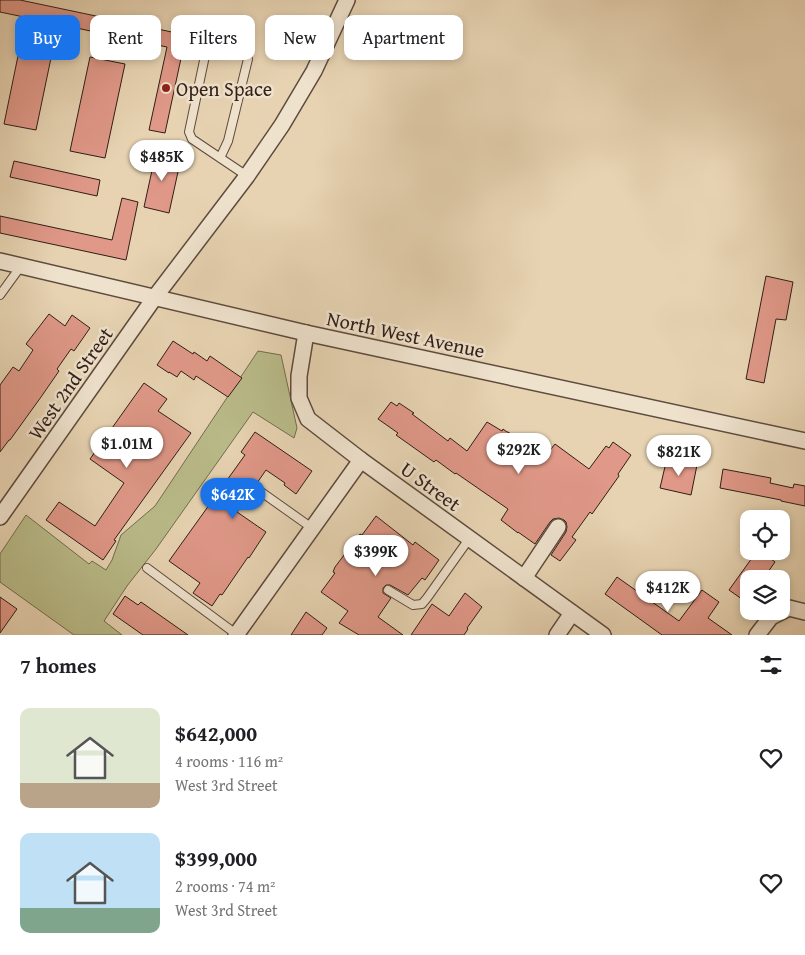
<!DOCTYPE html>
<meta charset="utf-8">
<style>
:root{--surface:#fff;--page:#f6f6f6;--text:#202124;--muted:#757577;--accent:#1a73e8}
body{margin:0;font-family:"Gentium Book Plus",serif;background:var(--page);color:var(--text);height:100vh;display:flex;flex-direction:column;font-size:19px;white-space:nowrap}
*{box-sizing:border-box;margin:0}
p{font-size:16px;color:var(--muted)}
.icon{flex:none;width:28px;height:28px;fill:none;stroke:currentColor;stroke-width:2;stroke-linecap:round;stroke-linejoin:round}
.map{position:relative;height:635px;overflow:hidden}
.side{display:flex;flex-direction:column;background:var(--surface);flex:1}
.side>*{flex:none}
.banner{position:absolute;left:15px;top:15px;width:500px;height:45px;display:flex;gap:10px}
.controls{position:absolute;left:740px;top:510px;display:grid;gap:10px}
.controls a{display:grid;place-items:center;width:50px;height:50px;border-radius:10px;background:var(--surface);box-shadow:0 2px 8px #0003;font-size:25px}
.price{position:absolute;translate:-50% -42px;padding:0 11px;border-radius:18px;background:#fff;color:#222;font-size:16px;line-height:32px;filter:drop-shadow(0 1px 2px #0008)}
.price::after{content:'';position:absolute;left:50%;top:30px;width:15px;height:11px;margin-left:-8px;background:inherit;clip-path:polygon(0 0,100% 0,50% 100%)}
.price.current{background:var(--accent);color:#fff}
ul{padding:0;list-style:none}
li{display:flex;align-items:center;gap:15px;height:125px;padding:0 20px}
li span{display:grid;place-items:center;flex:none;width:140px;height:100px;border-radius:10px;color:#555}
li>.icon{margin-inline-start:auto}
span .icon{width:60px;height:60px;fill:#fffc;stroke-width:1}
li b{font-size:21px}
h2{display:flex;justify-content:space-between;align-items:center;height:60px;padding:0 20px;font-size:21px}
.tag{padding:0 18px;border-radius:10px;background:var(--surface);box-shadow:0 2px 8px #0003;font-size:18px;line-height:45px}
.tag.current{background:var(--accent);color:#fff}
.map>svg:first-child{display:block}
.green{fill:#b9bb89;stroke:#746c50}
.building{fill:#e09888;stroke:#301e17}
.lines{fill:none;stroke-linecap:round;stroke-linejoin:round}
.lane-casing{stroke:#5e4b3e;stroke-width:10}
.street-casing{stroke:#5e4b3e;stroke-width:18}
.lane{stroke:#efe2cd;stroke-width:8}
.street{stroke:#efe2cd;stroke-width:15}
.poi-dot{fill:#8f2418;stroke:#efe2cd;stroke-width:2}
.labels{text-anchor:middle;dominant-baseline:central;stroke-width:5;stroke-linejoin:round;paint-order:stroke}
.poi-label{font-size:20px;fill:#301e17;stroke:#efe2cd;text-anchor:start}
.street-label{font-size:20px;fill:#301e17;stroke:#efe2cd}
</style>
<div class="map">
<svg width="805" height="635" viewBox="0 0 805 635">
<rect width="100%" height="100%" fill="#e7d3b2"/>
<filter id="stains"><feTurbulence type="fractalNoise" baseFrequency=".004" numOctaves="4"/><feColorMatrix values="0 0 0 0 .2 0 0 0 0 .09 0 0 0 0 .02 0 0 0 .5 -.17"/></filter>
<radialGradient id="worn" r=".72"><stop offset=".6" stop-color="#630" stop-opacity="0"/><stop offset="1" stop-color="#630" stop-opacity=".3"/></radialGradient>
<!-- green -->
<path class="green" d="M258,351L281,355L297,428L294,438L253,412L156,549L127,586L104,621L122,635H74L0,582V554L26,515L89,564L92,561L106,570L112,560L121,535L155,506Z"/>
<!-- building -->
<g class="building">
<path d="M0,0H20L186,35L165,133L149,130L167,47L0,12Z"/>
<path d="M19,51L51,58L36,130L4,124Z"/>
<path d="M90,57L125,64L105,158L70,151Z"/>
<path d="M156,152L181,158L169,213L144,207Z"/>
<path d="M14,161L100,180L97,196L10,177Z"/>
<path d="M122,198L138,202L126,260L0,233V216L112,240Z"/>
<path d="M766,276L793,282L786,320L776,319L764,383L746,379Z"/>
<path d="M49,314L65,326L72,315L90,328L74,351L71,349L57,369L59,371L41,397L10,440H9L0,452V385L13,367L19,371L33,350L26,344Z"/>
<path d="M173,341L193,354L194,352L207,361L210,356L242,378L228,397L196,376L194,380L181,371L177,377L169,372V373L157,365Z"/>
<path d="M144,383L167,399L158,411L191,433L114,540L116,541L103,560L46,520L59,502L95,526L124,483L90,459Z"/>
<path d="M391,402L397,406L399,403L414,413L412,414L448,441L450,438L467,451L487,422L502,431L503,429L507,432H508L526,444L525,445L544,458L555,444L589,469L606,446L609,448L613,442L631,455L618,474L619,476L592,514L590,512L572,537L576,540L560,561L551,555L566,532L567,527L566,522L564,520L559,518L553,519L550,522L535,544L518,532V533L501,520L508,509L456,473L455,474L436,460L434,462L396,435L398,433L378,419Z"/>
<path d="M255,432L312,471L296,494L284,485L285,483L266,470L257,483L253,485L252,491L237,512L266,532L249,558L248,557L222,595L220,594L212,606L193,593L200,583L169,561L245,455L241,452Z"/>
<path d="M667,458L697,465L691,495L660,488Z"/>
<path d="M723,469L771,478L770,483L793,488L794,484L805,486V506L781,501V500L720,488Z"/>
<path d="M376,516L413,545L415,542L439,560L425,580L422,578L408,595L390,585H386L383,588V593L391,598L378,617L403,635H359L339,623L348,611L321,592L335,573L333,572L335,567L360,534L362,535Z"/>
<path d="M757,551H761L775,562L763,579H749V604L729,590Z"/>
<path d="M617,577L679,621L702,590L719,602L708,618L732,635H662L605,594Z"/>
<path d="M465,593L482,607L467,628L468,629L464,635H411L432,604L449,616Z"/>
<path d="M125,596L138,605L141,602L188,635H143L113,614Z"/>
<path d="M0,597L17,609L0,633Z"/>
<path d="M306,612L327,628L322,635H291Z"/>
</g>
<g class="lines">
<!-- lane casing -->
<g class="lane-casing">
<g id="lane">
<path d="M220,158L228,141L248,59L246,55L212,47L206,51L189,132L192,139L247,176"/>
<path d="M0,295L21,266"/>
<path d="M257,489L312,528"/>
<path d="M147,568L236,634"/>
<path d="M388,590L413,605L422,604L427,598L469,539"/>
</g>
</g>
<!-- street casing -->
<g class="street-casing">
<g id="street">
<path d="M0,261L306,333L805,441"/>
<path d="M306,333L299,376V398L308,419L361,460L603,635"/>
<path d="M0,517L155,297L247,176L282,125L314,71L347,0"/>
<path d="M524,578L558,527"/>
<path d="M236,635L361,460"/>
<path d="M557,635L572,613"/>
<path d="M757,635L771,617L789,608L805,612"/>
</g>
</g>
<!-- lane -->
<use href="#lane" class="lane"/>
<!-- street -->
<use href="#street" class="street"/>
</g>
<!-- markers -->
<circle class="poi-dot" cx="166" cy="88" r="5"/>
<g class="labels">
<!-- poi labels -->
<g class="poi-label">
<text x="176" y="88">Open Space</text>
</g>
<!-- street labels -->
<g class="street-label">
<text transform="translate(406 334) rotate(12)">North West Avenue</text>
<text transform="translate(70 383) rotate(-55)">West 2nd Street</text>
<text transform="translate(431 486) rotate(36)">U Street</text>
</g>
</g>
<rect width="100%" height="100%" filter="url(#stains)"/>
<rect width="100%" height="100%" fill="url(#worn)"/>
</svg>
<div class="controls">
<a><svg class="icon" aria-label="locate" viewBox="0 0 24 24"><circle cx="12" cy="12" r="6"/><path d="M12 2v4M12 18v4M2 12h4M18 12h4"/></svg></a>
<a><svg class="icon" aria-label="layers" viewBox="0 0 24 24"><path d="M12 4l9 5-9 5-9-5zM3 14l9 5 9-5"/></svg></a>
</div>
<b class="price" style="left:162px;top:182px">$485K</b>
<b class="price" style="left:127px;top:469px">$1.01M</b>
<b class="price" style="left:519px;top:475px">$292K</b>
<b class="price" style="left:679px;top:477px">$821K</b>
<b class="price current" style="left:233px;top:520px">$642K</b>
<b class="price" style="left:376px;top:577px">$399K</b>
<b class="price" style="left:668px;top:613px">$412K</b>
<div class="banner">
<a class="tag current">Buy</a>
<a class="tag">Rent</a>
<a class="tag">Filters</a>
<a class="tag">New</a>
<a class="tag">Apartment</a>
</div>
</div>
<section class="side">
<h2>7 homes<svg class="icon" aria-label="filters" viewBox="0 0 24 24"><path d="M4 7h16M4 17h16"/><circle cx="9" cy="7" r="2"/><circle cx="15" cy="17" r="2"/></svg></h2>
<ul>
<li><span style="background:linear-gradient(#dfe7d0 75%,#b9a48a 0)"><svg class="icon" aria-label="home" viewBox="0 0 24 24"><path d="M3 11l9-7 9 7M6 9v11h12V9"/></svg></span><div><b>$642,000</b><p>4 rooms · 116 m²</p><p>West 3rd Street</p></div><svg class="icon" aria-label="heart" viewBox="0 0 24 24"><path d="M12 20l-8-8c-3-5 5-10 8-4 3-6 11-1 8 4z"/></svg></li>
<li><span style="background:linear-gradient(#bfe0f5 75%,#7fa58c 0)"><svg class="icon" aria-label="home" viewBox="0 0 24 24"><path d="M3 11l9-7 9 7M6 9v11h12V9"/></svg></span><div><b>$399,000</b><p>2 rooms · 74 m²</p><p>West 3rd Street</p></div><svg class="icon" aria-label="heart" viewBox="0 0 24 24"><path d="M12 20l-8-8c-3-5 5-10 8-4 3-6 11-1 8 4z"/></svg></li>
</ul>
</section>
